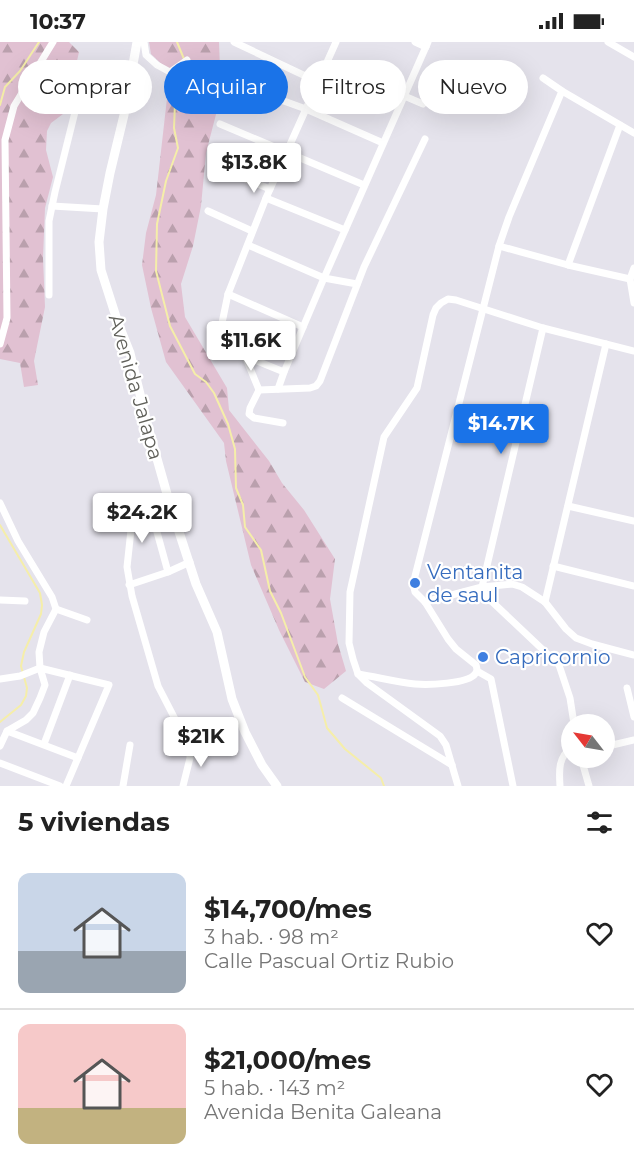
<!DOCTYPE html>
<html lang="es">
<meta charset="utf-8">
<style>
:root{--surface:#fff;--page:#f6f6f6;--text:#222;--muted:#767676;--line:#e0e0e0;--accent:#1a73e8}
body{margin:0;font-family:Montserrat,sans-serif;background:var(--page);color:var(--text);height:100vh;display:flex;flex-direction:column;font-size:22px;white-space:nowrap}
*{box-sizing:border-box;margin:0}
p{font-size:20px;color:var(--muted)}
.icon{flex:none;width:33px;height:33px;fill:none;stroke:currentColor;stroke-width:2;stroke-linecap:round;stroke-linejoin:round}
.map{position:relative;height:744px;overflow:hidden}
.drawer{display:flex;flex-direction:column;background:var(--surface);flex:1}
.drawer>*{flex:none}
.banner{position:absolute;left:18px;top:18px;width:598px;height:54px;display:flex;gap:12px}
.needle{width:39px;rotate:301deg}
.fabs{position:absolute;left:561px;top:672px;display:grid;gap:12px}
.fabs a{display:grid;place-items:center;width:54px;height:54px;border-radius:50%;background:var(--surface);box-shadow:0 6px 24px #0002;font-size:30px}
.price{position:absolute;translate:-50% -51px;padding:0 14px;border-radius:6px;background:#fff;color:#222;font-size:20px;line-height:39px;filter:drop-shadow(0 2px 3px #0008)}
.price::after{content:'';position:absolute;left:50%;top:36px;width:18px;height:14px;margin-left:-9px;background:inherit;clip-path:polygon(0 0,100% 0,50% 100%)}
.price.selected{background:var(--accent);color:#fff}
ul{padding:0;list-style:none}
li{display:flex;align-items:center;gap:18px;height:150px;padding:0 18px}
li+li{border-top:2px solid var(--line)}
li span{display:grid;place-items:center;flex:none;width:168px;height:120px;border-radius:12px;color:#555}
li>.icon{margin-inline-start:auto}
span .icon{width:72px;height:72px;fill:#fffc;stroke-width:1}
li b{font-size:26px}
h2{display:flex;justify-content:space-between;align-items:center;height:72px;padding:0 18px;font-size:26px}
.pill{padding:0 21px;border-radius:27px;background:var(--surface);box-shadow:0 6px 24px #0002;font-size:21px;line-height:54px}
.pill.selected{background:var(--accent);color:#fff}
.status{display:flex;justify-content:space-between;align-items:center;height:42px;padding:0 30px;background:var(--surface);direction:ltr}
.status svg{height:16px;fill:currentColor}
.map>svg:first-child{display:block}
.forest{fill:url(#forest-firs)}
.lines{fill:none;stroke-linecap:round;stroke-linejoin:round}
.stream{stroke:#f5eea9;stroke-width:2}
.street{stroke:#fff;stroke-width:7}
.secondary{stroke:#fff;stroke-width:9}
.shop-dot{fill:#3f7fe0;stroke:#fff;stroke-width:2}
.labels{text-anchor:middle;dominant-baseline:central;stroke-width:4.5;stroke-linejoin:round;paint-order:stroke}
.street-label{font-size:20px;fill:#61615b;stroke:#fff}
.shop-label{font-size:20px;fill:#366cbe;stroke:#fff;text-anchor:start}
</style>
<div class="status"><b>10:37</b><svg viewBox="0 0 49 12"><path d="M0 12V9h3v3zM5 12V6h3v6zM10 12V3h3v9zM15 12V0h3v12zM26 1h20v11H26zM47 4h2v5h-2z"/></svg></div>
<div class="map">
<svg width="634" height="744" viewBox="0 0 634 744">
<defs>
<pattern id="forest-firs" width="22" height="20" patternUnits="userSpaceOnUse" patternTransform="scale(1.5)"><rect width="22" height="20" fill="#e1c1d2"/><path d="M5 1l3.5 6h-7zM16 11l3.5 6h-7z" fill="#baa0ad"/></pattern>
</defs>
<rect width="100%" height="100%" fill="#e5e3ec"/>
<!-- forest -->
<g class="forest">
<path d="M0,0H69L79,10L67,63L63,72L51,81L47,89L46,108L53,135L45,166L43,216L45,265L34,319L38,343L24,345L20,321L0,317Z"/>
<path d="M149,0H219L221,53L206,111L201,164L193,204L181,242L185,275L227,346L229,368L269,419L282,441L304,468L335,517L330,557L338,602L346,629L324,647L305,640L279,588L251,523L226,419L224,401L166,320L151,266L142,223L146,191L156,153L170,30L151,12Z"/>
</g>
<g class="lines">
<!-- stream -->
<g class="stream">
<path d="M177,0L184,17"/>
<path d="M185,22L187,30L183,47L175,61L174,86L178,106L166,139L157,182L156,229L170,284L195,332L206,340L214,351L228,382L235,407L236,446L243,463L245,485L261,508L270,549L281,571L305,635L318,653L327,686L345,707L381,736L384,744"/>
<path d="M0,63L5,45L20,29L39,0"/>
<path d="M0,483L40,551L42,563L41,572L24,610L21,624L27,646L26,654L21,663L0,680"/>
</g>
<!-- street -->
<g class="street">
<path d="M144,0L146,13L157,23L170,30L187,18"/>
<path d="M234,0L318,40"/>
<path d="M415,0L426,5"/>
<path d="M608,0L634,15"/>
<path d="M327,21L423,62"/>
<path d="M543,36L562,49L634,91"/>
<path d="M231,40L306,67L383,101"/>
<path d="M220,82L364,143"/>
<path d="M218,126L270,147"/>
<path d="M266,156L345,188"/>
<path d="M52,164L103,167"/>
<path d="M208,169L252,189"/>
<path d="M248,203L324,236L357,242"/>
<path d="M499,204L568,223L630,237"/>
<path d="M568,223L620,83"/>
<path d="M634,226L630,237L634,261"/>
<path d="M228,252L303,285"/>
<path d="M49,253V179L55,150L85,30"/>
<path d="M543,286L482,545L486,554L559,623L570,656L574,682"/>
<path d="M0,302L7,276L5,98L14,64L53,0"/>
<path d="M245,314L259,348"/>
<path d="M284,330L245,314L230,306L224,300L222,291V281L228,252L266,156L336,0"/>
<path d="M278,347L284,330L324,236L428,0"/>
<path d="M259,348L310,346L316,344L320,339L364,225L425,97"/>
<path d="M259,348L250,366L249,372L254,376L283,381"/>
<path d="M0,461L18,499L52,555L56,567L44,590L39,610L40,626L45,643L40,656L33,671L26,678L7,689L0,704"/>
<path d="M568,464L634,479"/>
<path d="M553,524L634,544"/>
<path d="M168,530L149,461L126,466L131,488L127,525L132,554L158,644L190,706V716L183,744"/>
<path d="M129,543L168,530L190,520"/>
<path d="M0,558L25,559"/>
<path d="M425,560L482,545L512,542L522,545L545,560L566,587L576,596L592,602L634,613"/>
<path d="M545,560L606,302"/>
<path d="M56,567L87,578"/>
<path d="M477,629L491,637L513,744"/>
<path d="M358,632C377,635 396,640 415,642C427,643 468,642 475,632C478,629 477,627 476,623L456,607L448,597L425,560L415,550L413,542L499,204L509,175L562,49"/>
<path d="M0,637L20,634L40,626L109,643L66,744"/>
<path d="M627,646L634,675"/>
<path d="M342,656L452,723"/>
<path d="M7,689L78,716"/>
<path d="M44,702L70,633"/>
<path d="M604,705L634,698"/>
<path d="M581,716L589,744"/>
<path d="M0,721L60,744"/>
<path d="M123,744L130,703"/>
<path d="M458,744L446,703L440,694L367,641L358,632L353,617L349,601L350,550L384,395L417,346L433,273L436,266L441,261L448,257L456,258L543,286L634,309"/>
<path d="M560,744C559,729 558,715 572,705"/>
</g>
<!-- secondary -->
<path class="secondary" d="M137,0L124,73L110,131L103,167L99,200L101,228L118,281L130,311L148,385L169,459L196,542L217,590L232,657L245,690L262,723L277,744"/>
</g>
<!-- markers -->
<g class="shop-dot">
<circle cx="415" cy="541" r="6"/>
<circle cx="483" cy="615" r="6"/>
</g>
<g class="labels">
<!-- street labels -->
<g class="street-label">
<text transform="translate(136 345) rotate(74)">Avenida Jalapa</text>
</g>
<!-- shop labels -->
<g class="shop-label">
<text x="427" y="530">Ventanita<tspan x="427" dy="23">de saul</tspan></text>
<text x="495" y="615">Capricornio</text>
</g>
</g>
</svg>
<div class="fabs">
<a><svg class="needle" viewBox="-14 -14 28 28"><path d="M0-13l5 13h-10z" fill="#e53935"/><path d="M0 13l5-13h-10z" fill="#767676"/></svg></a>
</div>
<b class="price" style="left:254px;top:152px">$13.8K</b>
<b class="price" style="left:251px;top:330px">$11.6K</b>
<b class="price selected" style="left:501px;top:413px">$14.7K</b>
<b class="price" style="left:142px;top:502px">$24.2K</b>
<b class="price" style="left:201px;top:726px">$21K</b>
<div class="banner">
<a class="pill">Comprar</a>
<a class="pill selected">Alquilar</a>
<a class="pill">Filtros</a>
<a class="pill">Nuevo</a>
</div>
</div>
<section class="drawer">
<h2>5 viviendas<svg class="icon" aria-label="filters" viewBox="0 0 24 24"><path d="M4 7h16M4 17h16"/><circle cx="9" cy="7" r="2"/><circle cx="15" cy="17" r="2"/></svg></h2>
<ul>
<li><span style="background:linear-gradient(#c9d6e8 65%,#9aa5b1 0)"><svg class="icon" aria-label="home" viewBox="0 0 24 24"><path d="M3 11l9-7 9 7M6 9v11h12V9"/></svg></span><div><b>$14,700/mes</b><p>3 hab. · 98 m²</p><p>Calle Pascual Ortiz Rubio</p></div><svg class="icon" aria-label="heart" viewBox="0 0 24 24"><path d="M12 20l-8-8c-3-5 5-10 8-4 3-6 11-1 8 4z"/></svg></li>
<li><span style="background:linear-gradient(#f6c9c9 70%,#c2b280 0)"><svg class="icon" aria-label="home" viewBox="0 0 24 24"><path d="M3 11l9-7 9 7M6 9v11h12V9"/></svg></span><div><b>$21,000/mes</b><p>5 hab. · 143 m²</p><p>Avenida Benita Galeana</p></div><svg class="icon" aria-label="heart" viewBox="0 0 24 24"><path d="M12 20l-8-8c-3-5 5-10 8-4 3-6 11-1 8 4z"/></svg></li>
</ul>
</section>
